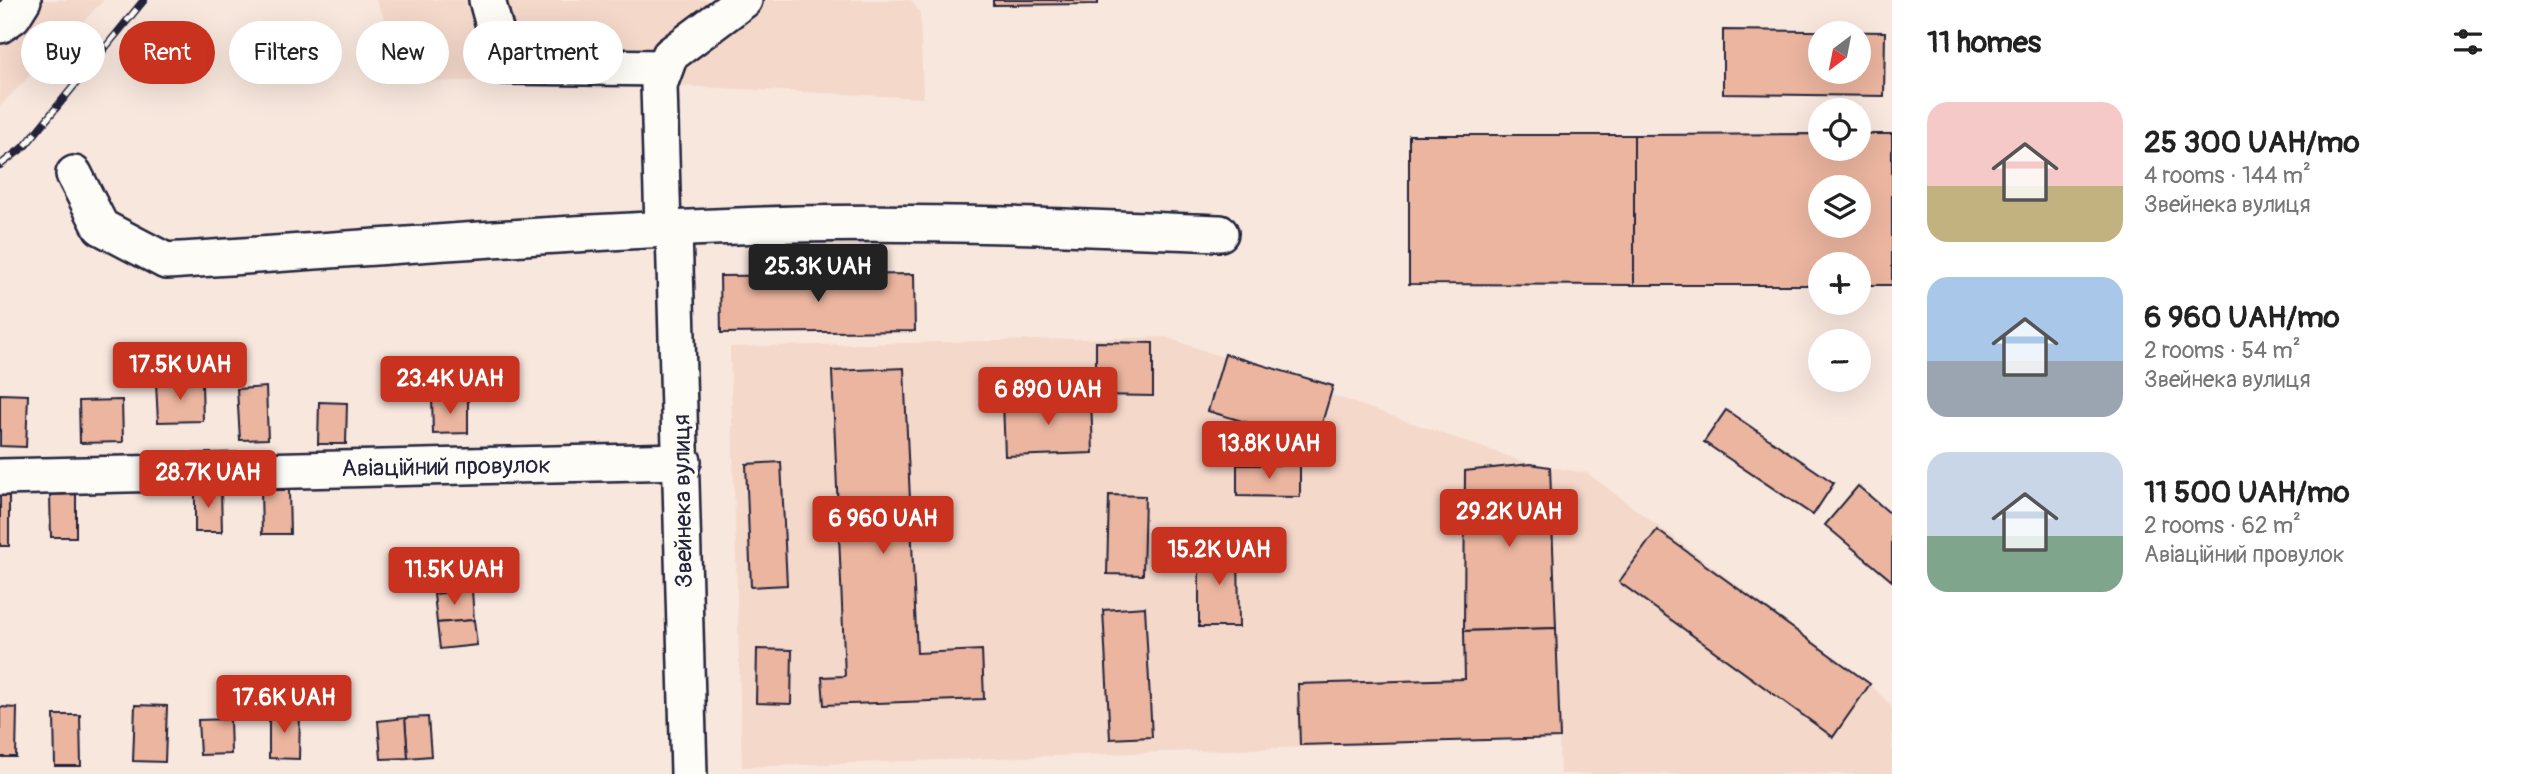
<!DOCTYPE html>
<meta charset="utf-8">
<style>
:root{--surface:#fff;--page:#f6f6f6;--text:#222;--muted:#767676;--accent:#c8321e}
body{margin:0;font-family:Pangolin,sans-serif;background:var(--page);color:var(--text);height:100vh;display:flex;flex-direction:column;font-size:26px;white-space:nowrap}
*{box-sizing:border-box;margin:0}
p{font-size:23px;color:var(--muted)}
.icon{flex:none;width:38px;height:38px;fill:none;stroke:currentColor;stroke-width:2;stroke-linecap:round;stroke-linejoin:round}
.map{position:relative;flex:1;overflow:hidden}
.panel{display:flex;flex-direction:column;background:var(--surface);width:630px}
.panel>*{flex:none}
.top-card{position:absolute;left:21px;top:21px;width:665px;height:63px;display:flex;gap:14px}
.needle{width:46px;rotate:212deg}
.fabs{position:absolute;left:1808px;top:21px;display:grid;gap:14px}
.fabs a{display:grid;place-items:center;width:63px;height:63px;border-radius:50%;background:var(--surface);box-shadow:0 7px 28px #0002;font-size:35px}
.price{position:absolute;translate:-50% -60px;padding:0 16px;border-radius:7px;background:var(--accent);color:#fff;font-size:23px;line-height:46px;filter:drop-shadow(0 2px 4px #0008)}
.price::after{content:'';position:absolute;left:50%;top:42px;width:21px;height:16px;margin-left:-10px;background:inherit;clip-path:polygon(0 0,100% 0,50% 100%)}
.price.selected{background:#222;color:#fff}
ul{padding:0;list-style:none}
li{display:flex;align-items:center;gap:21px;height:175px;padding:0 35px}
li span{display:grid;place-items:center;flex:none;width:196px;height:140px;border-radius:21px;color:#555}
li>.icon{margin-inline-start:auto}
span .icon{width:84px;height:84px;fill:#fffc;stroke-width:1}
li b{font-size:30px}
h2{display:flex;justify-content:space-between;align-items:center;height:84px;padding:0 35px;font-size:30px}
.chip{padding:0 24px;border-radius:32px;background:var(--surface);box-shadow:0 7px 28px #0002;font-size:24px;line-height:63px}
.chip.selected{background:var(--accent);color:#fff}
main{display:flex;flex:1;min-height:0}
.map>svg:first-child{display:block}
.built{fill:#f4d8ca}
.building{fill:#ebb59f;stroke:#22223b;stroke-width:2;fill-rule:evenodd}
.lines{fill:none;stroke-linecap:round;stroke-linejoin:round}
.minor-casing{stroke:#22223b;stroke-width:40}
.minor{stroke:#fdfcf7;stroke-width:35}
.rail-casing{stroke:#22223b;stroke-width:8}
.rail{stroke:#fdfcf7;stroke-width:5;stroke-dasharray:16;stroke-linecap:butt}
.labels{text-anchor:middle;dominant-baseline:central;stroke-width:7;stroke-linejoin:round;paint-order:stroke}
.street-label{font-size:24px;fill:#22223b;stroke:#fdfcf7}
</style>
<main>
<div class="map">
<svg width="1892" height="774" viewBox="0 0 1892 774">
<rect width="100%" height="100%" fill="#f8e7dd"/>
<filter id="ink" filterUnits="userSpaceOnUse"><feTurbulence type="fractalNoise" baseFrequency=".0143" numOctaves="2"/><feDisplacementMap in="SourceGraphic" scale="14" xChannelSelector="R" yChannelSelector="G"/><feConvolveMatrix kernelMatrix="1 2 1 2 8 2 1 2 1" color-interpolation-filters="sRGB"/></filter>
<g filter="url(#ink)">
<!-- built -->
<g class="built">
<path d="M0,0H104L0,106Z"/>
<path d="M376,0H911L920,13L923,98L540,79L414,82Z"/>
<path d="M1165,337L1530,464L1587,473L1870,684L1892,707V774H1560L1559,738L742,767L730,347Z"/>
</g>
<!-- building -->
<g class="building">
<path d="M993,0H1098V4L993,5Z"/>
<path d="M1723,30L1885,32L1884,96L1723,94ZM1820,33H1858V72H1820Z"/>
<path d="M1820,134V149H1858V134H1892V285H1858V264H1820V285H1634V135ZM1820,187H1858V226H1820Z"/>
<path d="M1409,135H1634V285L1409,284Z"/>
<path d="M914,274L915,331L721,333L720,276Z"/>
<path d="M1096,342L1153,343V396L1096,395Z"/>
<path d="M1225,354L1333,386L1316,443L1208,411Z"/>
<path d="M904,368L917,653L982,650L984,699L824,705L822,677L845,676L832,371Z"/>
<path d="M202,382L203,421L158,422L156,383Z"/>
<path d="M266,387L268,439L240,440L237,389Z"/>
<path d="M0,394L28,395L26,447L0,446Z"/>
<path d="M432,398H468V433L433,434Z"/>
<path d="M1091,398L1093,453L1005,456L1003,401Z"/>
<path d="M122,400L123,442L80,443L79,401Z"/>
<path d="M319,402L347,403L346,444H318Z"/>
<path d="M1726,410L1834,483L1813,515L1704,442Z"/>
<path d="M781,462L787,585L751,587L746,464Z"/>
<path d="M1530,464L1550,467L1556,628L1464,631L1465,471Z"/>
<path d="M1237,465H1300V497L1237,496Z"/>
<path d="M1858,486L1892,515V581L1825,525Z"/>
<path d="M221,487L222,532H195V488Z"/>
<path d="M261,490H289L290,534H262Z"/>
<path d="M76,494V537H51L50,495Z"/>
<path d="M1109,495L1145,496L1143,575L1107,574Z"/>
<rect x="0" y="496" width="9" height="50"/>
<path d="M1657,530L1870,684L1833,737L1619,582Z"/>
<path d="M1199,547H1238L1239,627H1199Z"/>
<path d="M472,590L474,620L437,623L434,594Z"/>
<path d="M1145,607L1152,737L1110,739L1103,610Z"/>
<path d="M474,620L477,645L440,649L437,623Z"/>
<path d="M1556,628L1560,738L1300,745L1298,684L1465,679L1464,631Z"/>
<path d="M757,649L792,650L791,704L756,703Z"/>
<path d="M135,705L167,706L165,762L133,761Z"/>
<path d="M0,707L17,708L16,757H0Z"/>
<path d="M269,712L300,713L299,759L269,758Z"/>
<path d="M54,715H80L81,766H55Z"/>
<path d="M428,717L431,756L408,758L405,718Z"/>
<path d="M405,718L408,758L381,759L378,721Z"/>
<path d="M230,719L231,754L200,755L198,720Z"/>
</g>
<g class="lines">
<!-- minor casing -->
<g class="minor-casing">
<g id="minor">
<path d="M487,0L505,66L665,68"/>
<path d="M0,25L13,16L23,0"/>
<path d="M74,174L101,227L166,261C376,248 586,230 796,224C937,221 1078,227 1220,233"/>
<path d="M674,229L689,774"/>
<path d="M663,230L659,85L670,55L744,0"/>
<path d="M0,477L683,461"/>
</g>
</g>
<!-- minor -->
<use href="#minor" class="minor"/>
<!-- rail casing -->
<g class="rail-casing">
<path id="rail" d="M0,165L25,146L144,0"/>
</g>
<!-- rail -->
<use href="#rail" class="rail"/>
</g>
</g>
<g class="labels">
<!-- street labels -->
<g class="street-label">
<text transform="translate(446 467) rotate(-1)">Авіаційний провулок</text>
<text transform="translate(683 501) rotate(-91)">Звейнека вулиця</text>
</g>
</g>
</svg>
<div class="fabs">
<a><svg class="needle" viewBox="-14 -14 28 28"><path d="M0-13l5 13h-10z" fill="#e53935"/><path d="M0 13l5-13h-10z" fill="#767676"/></svg></a>
<a><svg class="icon" aria-label="locate" viewBox="0 0 24 24"><circle cx="12" cy="12" r="6"/><path d="M12 2v4M12 18v4M2 12h4M18 12h4"/></svg></a>
<a><svg class="icon" aria-label="layers" viewBox="0 0 24 24"><path d="M12 4l9 5-9 5-9-5zM3 14l9 5 9-5"/></svg></a>
<a>+</a>
<a>−</a>
</div>
<b class="price selected" style="left:818px;top:304px">25.3K UAH</b>
<b class="price" style="left:180px;top:402px">17.5K UAH</b>
<b class="price" style="left:450px;top:416px">23.4K UAH</b>
<b class="price" style="left:1048px;top:427px">6 890 UAH</b>
<b class="price" style="left:1269px;top:481px">13.8K UAH</b>
<b class="price" style="left:208px;top:510px">28.7K UAH</b>
<b class="price" style="left:1509px;top:549px">29.2K UAH</b>
<b class="price" style="left:883px;top:556px">6 960 UAH</b>
<b class="price" style="left:1219px;top:587px">15.2K UAH</b>
<b class="price" style="left:454px;top:607px">11.5K UAH</b>
<b class="price" style="left:284px;top:735px">17.6K UAH</b>
<div class="top-card">
<a class="chip">Buy</a>
<a class="chip selected">Rent</a>
<a class="chip">Filters</a>
<a class="chip">New</a>
<a class="chip">Apartment</a>
</div>
</div>
<section class="panel">
<h2>11 homes<svg class="icon" aria-label="filters" viewBox="0 0 24 24"><path d="M4 7h16M4 17h16"/><circle cx="9" cy="7" r="2"/><circle cx="15" cy="17" r="2"/></svg></h2>
<ul>
<li><span style="background:linear-gradient(#f6c9c9 60%,#c2b280 0)"><svg class="icon" aria-label="home" viewBox="0 0 24 24"><path d="M3 11l9-7 9 7M6 9v11h12V9"/></svg></span><div><b>25 300 UAH/mo</b><p>4 rooms · 144 m²</p><p>Звейнека вулиця</p></div></li>
<li><span style="background:linear-gradient(#a9c7e8 60%,#9aa5b1 0)"><svg class="icon" aria-label="home" viewBox="0 0 24 24"><path d="M3 11l9-7 9 7M6 9v11h12V9"/></svg></span><div><b>6 960 UAH/mo</b><p>2 rooms · 54 m²</p><p>Звейнека вулиця</p></div></li>
<li><span style="background:linear-gradient(#c9d6e8 60%,#7fa58c 0)"><svg class="icon" aria-label="home" viewBox="0 0 24 24"><path d="M3 11l9-7 9 7M6 9v11h12V9"/></svg></span><div><b>11 500 UAH/mo</b><p>2 rooms · 62 m²</p><p>Авіаційний провулок</p></div></li>
</ul>
</section>
</main>
